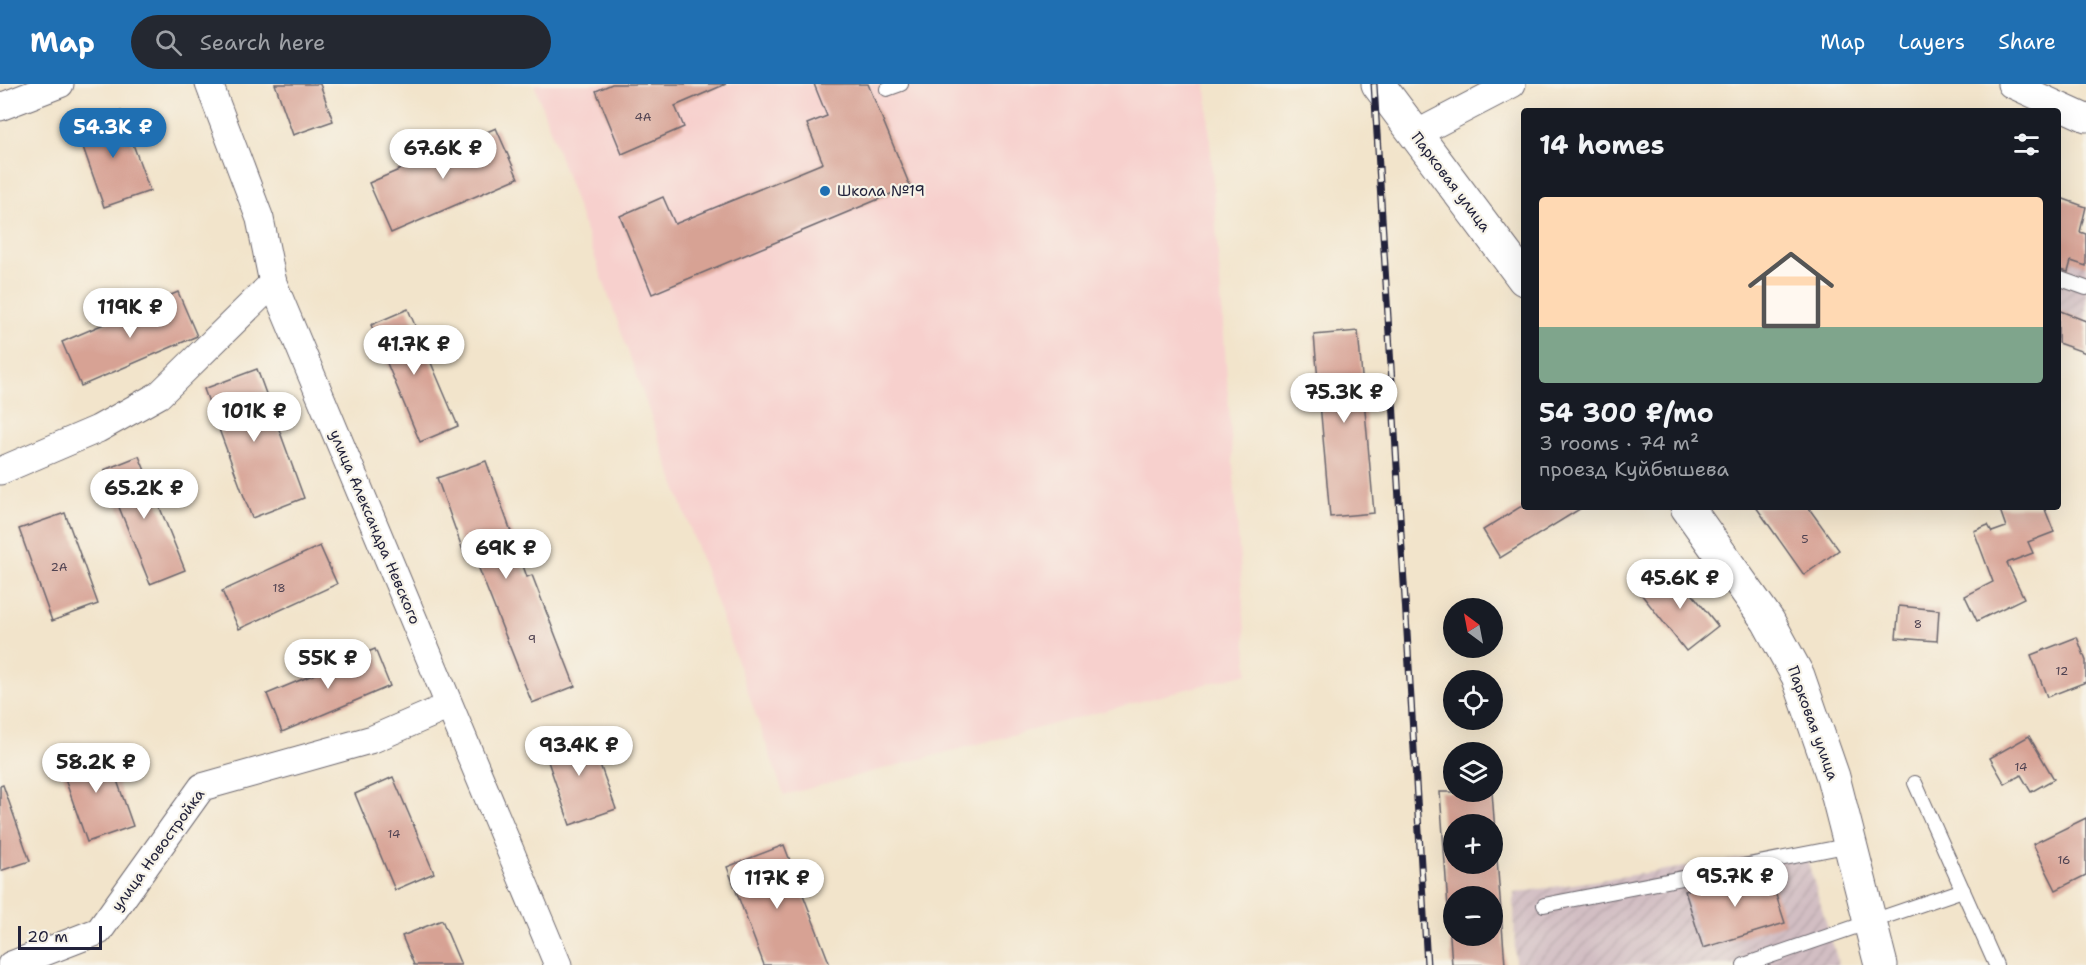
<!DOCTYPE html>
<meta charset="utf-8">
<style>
:root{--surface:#171b24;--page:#242831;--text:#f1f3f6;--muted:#9ea1a6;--accent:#1f6fb2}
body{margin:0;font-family:"Shantell Sans",sans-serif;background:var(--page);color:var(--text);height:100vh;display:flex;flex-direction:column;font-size:22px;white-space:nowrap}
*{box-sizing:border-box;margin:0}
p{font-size:20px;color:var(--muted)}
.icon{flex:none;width:33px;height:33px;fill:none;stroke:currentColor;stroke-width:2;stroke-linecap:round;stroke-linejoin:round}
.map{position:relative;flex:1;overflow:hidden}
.side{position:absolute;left:1521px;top:24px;width:540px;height:402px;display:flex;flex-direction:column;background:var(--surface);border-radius:6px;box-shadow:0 6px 24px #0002}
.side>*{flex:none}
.needle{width:39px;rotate:328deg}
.fabs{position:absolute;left:1443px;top:514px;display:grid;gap:12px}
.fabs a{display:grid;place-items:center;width:60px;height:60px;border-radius:50%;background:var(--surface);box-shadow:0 6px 24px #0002;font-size:30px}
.scale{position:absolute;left:18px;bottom:15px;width:84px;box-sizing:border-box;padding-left:6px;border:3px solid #22223b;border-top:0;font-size:16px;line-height:21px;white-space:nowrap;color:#22223b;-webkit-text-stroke:4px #f7f3e8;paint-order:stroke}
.price{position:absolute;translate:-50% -51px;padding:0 14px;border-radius:21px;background:#fff;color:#222;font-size:20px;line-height:39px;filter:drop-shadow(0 2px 3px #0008)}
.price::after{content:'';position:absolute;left:50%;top:36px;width:18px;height:14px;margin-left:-9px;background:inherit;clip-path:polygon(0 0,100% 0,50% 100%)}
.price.active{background:var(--accent);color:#fff}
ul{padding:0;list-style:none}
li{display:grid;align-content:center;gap:12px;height:318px;padding:0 18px}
li span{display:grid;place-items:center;height:186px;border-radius:6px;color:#555}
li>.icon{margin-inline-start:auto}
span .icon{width:108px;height:108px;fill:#fffc;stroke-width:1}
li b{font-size:26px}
h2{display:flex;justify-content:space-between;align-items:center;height:72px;padding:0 18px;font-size:26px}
header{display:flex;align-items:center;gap:36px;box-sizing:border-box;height:84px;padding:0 30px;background:var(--accent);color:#fff}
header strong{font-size:28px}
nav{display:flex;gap:33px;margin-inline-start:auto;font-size:21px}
.search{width:420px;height:54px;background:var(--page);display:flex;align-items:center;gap:15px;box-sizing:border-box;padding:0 21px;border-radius:33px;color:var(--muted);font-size:22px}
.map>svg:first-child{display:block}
.built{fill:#f7d0cd}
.industrial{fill:url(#industrial-furrows)}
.building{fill:#d7a294;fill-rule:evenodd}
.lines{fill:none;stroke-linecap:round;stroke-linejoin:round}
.service-casing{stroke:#6b666d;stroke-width:16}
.minor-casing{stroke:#6b666d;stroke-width:29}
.tertiary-casing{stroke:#6b666d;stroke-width:35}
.service{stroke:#fff;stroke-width:14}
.minor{stroke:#fff;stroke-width:27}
.tertiary{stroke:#fff;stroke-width:33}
.rail-casing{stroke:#22223b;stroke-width:7}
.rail{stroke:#f7f3e8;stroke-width:4.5;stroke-dasharray:14;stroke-linecap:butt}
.poi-dot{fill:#1f6fb2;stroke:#f7f3e8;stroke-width:2}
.labels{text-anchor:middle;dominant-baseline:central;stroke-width:4.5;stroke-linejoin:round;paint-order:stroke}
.number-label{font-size:12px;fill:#4f4251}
.street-label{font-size:15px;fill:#22223b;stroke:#f7f3e8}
.poi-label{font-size:15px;fill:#22223b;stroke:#f7f3e8;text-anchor:start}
</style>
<header>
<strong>Map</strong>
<div class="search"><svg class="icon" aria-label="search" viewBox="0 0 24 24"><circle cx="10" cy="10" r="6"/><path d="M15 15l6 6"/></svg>Search here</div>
<nav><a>Map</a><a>Layers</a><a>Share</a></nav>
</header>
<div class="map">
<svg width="2086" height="881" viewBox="0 0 2086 881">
<defs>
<pattern id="industrial-furrows" width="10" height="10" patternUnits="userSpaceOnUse" patternTransform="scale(1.5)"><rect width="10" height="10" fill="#d2bec3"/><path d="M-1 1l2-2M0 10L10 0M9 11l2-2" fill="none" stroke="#b4a3a8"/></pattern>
</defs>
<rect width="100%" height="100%" fill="#f7f3e8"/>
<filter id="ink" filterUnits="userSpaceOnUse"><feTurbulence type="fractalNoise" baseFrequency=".0167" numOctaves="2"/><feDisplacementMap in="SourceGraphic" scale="12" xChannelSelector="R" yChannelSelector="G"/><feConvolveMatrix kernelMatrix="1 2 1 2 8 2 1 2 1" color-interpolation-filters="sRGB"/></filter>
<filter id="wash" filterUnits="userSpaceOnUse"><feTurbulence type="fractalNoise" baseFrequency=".008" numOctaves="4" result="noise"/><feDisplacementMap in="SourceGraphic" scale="24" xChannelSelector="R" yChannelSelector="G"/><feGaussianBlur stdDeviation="1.35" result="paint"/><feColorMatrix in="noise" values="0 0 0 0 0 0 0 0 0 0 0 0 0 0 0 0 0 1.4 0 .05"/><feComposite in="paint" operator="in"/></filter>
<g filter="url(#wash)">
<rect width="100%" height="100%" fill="#f2e4cb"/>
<!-- built -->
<path class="built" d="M534,0H1206L1248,589L784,711Z"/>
<!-- industrial -->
<g class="industrial">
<path d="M2060,114L2086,123L2080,148L2086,150V269L2058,259V120Z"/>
<path d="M1804,765L1839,881H1515L1514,809Z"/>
</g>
<g id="blocks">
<!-- building -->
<g class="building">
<path d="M275,0H320L333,37L293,51Z"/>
<path d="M612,0H726L675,22L684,43L622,70L596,7Z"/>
<path d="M814,0H868L910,102L652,210L620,132L663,113L675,140L823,79L807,40L827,32Z"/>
<path d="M121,27L150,107L104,123L76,43Z"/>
<path d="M496,44L518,94L391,149L369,99Z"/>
<path d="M2058,113L2086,123L2080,148L2086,150V182L2071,177L2068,188L2058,185Z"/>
<path d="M178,208L197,252L81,302L62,258Z"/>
<path d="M408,225L458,342L420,358L371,241Z"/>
<path d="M2058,226L2086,237V269L2058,259Z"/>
<path d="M1358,247L1374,429L1330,433L1314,251Z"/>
<path d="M257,285L304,414L252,434L204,305Z"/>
<path d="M139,372L185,486L150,500L104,386Z"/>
<path d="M486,377L527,493L532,491L575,602L532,619L474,472L466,475L437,394Z"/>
<path d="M1520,423H1583L1500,474L1483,446Z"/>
<path d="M1756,423H1808L1839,466L1804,491Z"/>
<path d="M1999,423H2044L2054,448L2028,458L2033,469L2007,479L2024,514L1977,537L1965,512L1993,498L1974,447L1988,441L1992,448L2006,443Z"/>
<path d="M65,429L98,520L52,537L19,445Z"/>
<path d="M320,462L337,500L239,545L222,507Z"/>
<path d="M1673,486L1718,542L1686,567L1641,510Z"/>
<path d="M1899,522L1939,526L1937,557L1896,554Z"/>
<path d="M2077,553L2086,577V598L2047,613L2031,571Z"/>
<path d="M375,565L390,602L282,648L267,610Z"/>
<path d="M587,644L616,725L570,741L542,660Z"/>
<path d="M2029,652L2054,695L2031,708L2021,691L2005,700L1990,674Z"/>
<path d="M105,662L133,742L87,758L59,678Z"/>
<path d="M393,693L434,789L395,806L355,710Z"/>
<path d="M3,701L30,777L0,787V702Z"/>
<path d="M1440,708H1492L1505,881H1452ZM1454,741H1492V780H1454ZM1454,813H1492V852H1454Z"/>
<path d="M2086,734V791L2056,806L2033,760Z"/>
<path d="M784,761L830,881H764L727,783Z"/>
<path d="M1768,786L1785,839L1703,864L1685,807Z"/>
<path d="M442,836L461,881H414L402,852Z"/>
</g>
</g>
</g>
<g filter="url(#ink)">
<use href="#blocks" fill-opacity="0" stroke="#6b666d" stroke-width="1.5"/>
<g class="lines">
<!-- service casing -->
<g class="service-casing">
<g id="service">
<path d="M887,5L901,0"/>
<path d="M2058,194L2086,204"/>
<path d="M1915,699L1996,881"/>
<path d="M1544,821L1851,761"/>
<path d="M1744,881L1963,806"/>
</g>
</g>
<!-- minor casing -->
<g class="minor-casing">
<g id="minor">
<path d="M209,0L260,135L273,199L558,881"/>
<path d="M2011,0L2086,34"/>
<path d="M0,23L60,0"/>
<path d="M1416,50L1512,0"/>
<path d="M0,387L98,345L159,311L273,199"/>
<path d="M11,881L99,847L202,703L373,655L449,622"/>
</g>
</g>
<!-- tertiary casing -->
<g class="tertiary-casing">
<g id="tertiary">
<path d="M1378,0L1524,195"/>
<path d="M1687,423L1768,537L1798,592L1833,693L1881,881"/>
</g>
</g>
<!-- service -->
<use href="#service" class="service"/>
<!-- minor -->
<use href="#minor" class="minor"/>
<!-- tertiary -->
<use href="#tertiary" class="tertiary"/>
<!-- rail casing -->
<g class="rail-casing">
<path id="rail" d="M1374,0L1427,881"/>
</g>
<!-- rail -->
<use href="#rail" class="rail"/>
</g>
</g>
<!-- markers -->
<circle class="poi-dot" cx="825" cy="107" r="6"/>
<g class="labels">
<!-- number labels -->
<g class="number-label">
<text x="643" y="33">4А</text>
<text x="1805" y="455">5</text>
<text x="59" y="483">2А</text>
<text x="279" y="504">18</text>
<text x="1918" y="540">8</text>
<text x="532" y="555">9</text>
<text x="2062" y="587">12</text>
<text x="2021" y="683">14</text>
<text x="394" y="750">14</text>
<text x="2064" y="776">16</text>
</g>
<!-- street labels -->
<g class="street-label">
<text transform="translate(1451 98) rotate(53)">Парковая улица</text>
<text transform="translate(375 443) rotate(67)">улица Александра Невского</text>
<text transform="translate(1813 639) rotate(70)">Парковая улица</text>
<text transform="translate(158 766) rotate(-54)">улица Новостройка</text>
</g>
<!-- poi labels -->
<g class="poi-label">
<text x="837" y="107">Школа №19</text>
</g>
</g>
</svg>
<div class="fabs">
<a><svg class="needle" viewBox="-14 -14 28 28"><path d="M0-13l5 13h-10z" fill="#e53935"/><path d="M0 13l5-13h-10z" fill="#9ea1a6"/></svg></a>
<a><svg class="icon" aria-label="locate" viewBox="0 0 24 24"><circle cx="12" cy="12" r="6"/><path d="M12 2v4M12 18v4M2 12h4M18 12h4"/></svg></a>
<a><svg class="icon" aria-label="layers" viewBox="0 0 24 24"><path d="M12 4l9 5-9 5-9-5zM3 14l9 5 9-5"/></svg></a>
<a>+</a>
<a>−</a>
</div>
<div class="scale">20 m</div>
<b class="price active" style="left:113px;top:75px">54.3K ₽</b>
<b class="price" style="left:443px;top:96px">67.6K ₽</b>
<b class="price" style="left:130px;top:255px">119K ₽</b>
<b class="price" style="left:414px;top:292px">41.7K ₽</b>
<b class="price" style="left:1344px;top:340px">75.3K ₽</b>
<b class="price" style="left:254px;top:359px">101K ₽</b>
<b class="price" style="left:144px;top:436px">65.2K ₽</b>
<b class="price" style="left:506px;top:496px">69K ₽</b>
<b class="price" style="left:1680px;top:526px">45.6K ₽</b>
<b class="price" style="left:328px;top:606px">55K ₽</b>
<b class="price" style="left:579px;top:693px">93.4K ₽</b>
<b class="price" style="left:96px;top:710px">58.2K ₽</b>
<b class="price" style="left:1735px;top:824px">95.7K ₽</b>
<b class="price" style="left:777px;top:826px">117K ₽</b>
<section class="side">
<h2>14 homes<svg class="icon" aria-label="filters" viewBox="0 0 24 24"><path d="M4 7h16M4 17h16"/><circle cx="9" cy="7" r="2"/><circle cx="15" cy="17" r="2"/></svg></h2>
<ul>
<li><span style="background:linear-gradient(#ffd9b3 70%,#7fa58c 0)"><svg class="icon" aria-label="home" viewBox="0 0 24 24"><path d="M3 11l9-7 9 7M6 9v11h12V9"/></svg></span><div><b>54 300 ₽/mo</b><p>3 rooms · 74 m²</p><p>проезд Куйбышева</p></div></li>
</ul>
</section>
</div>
